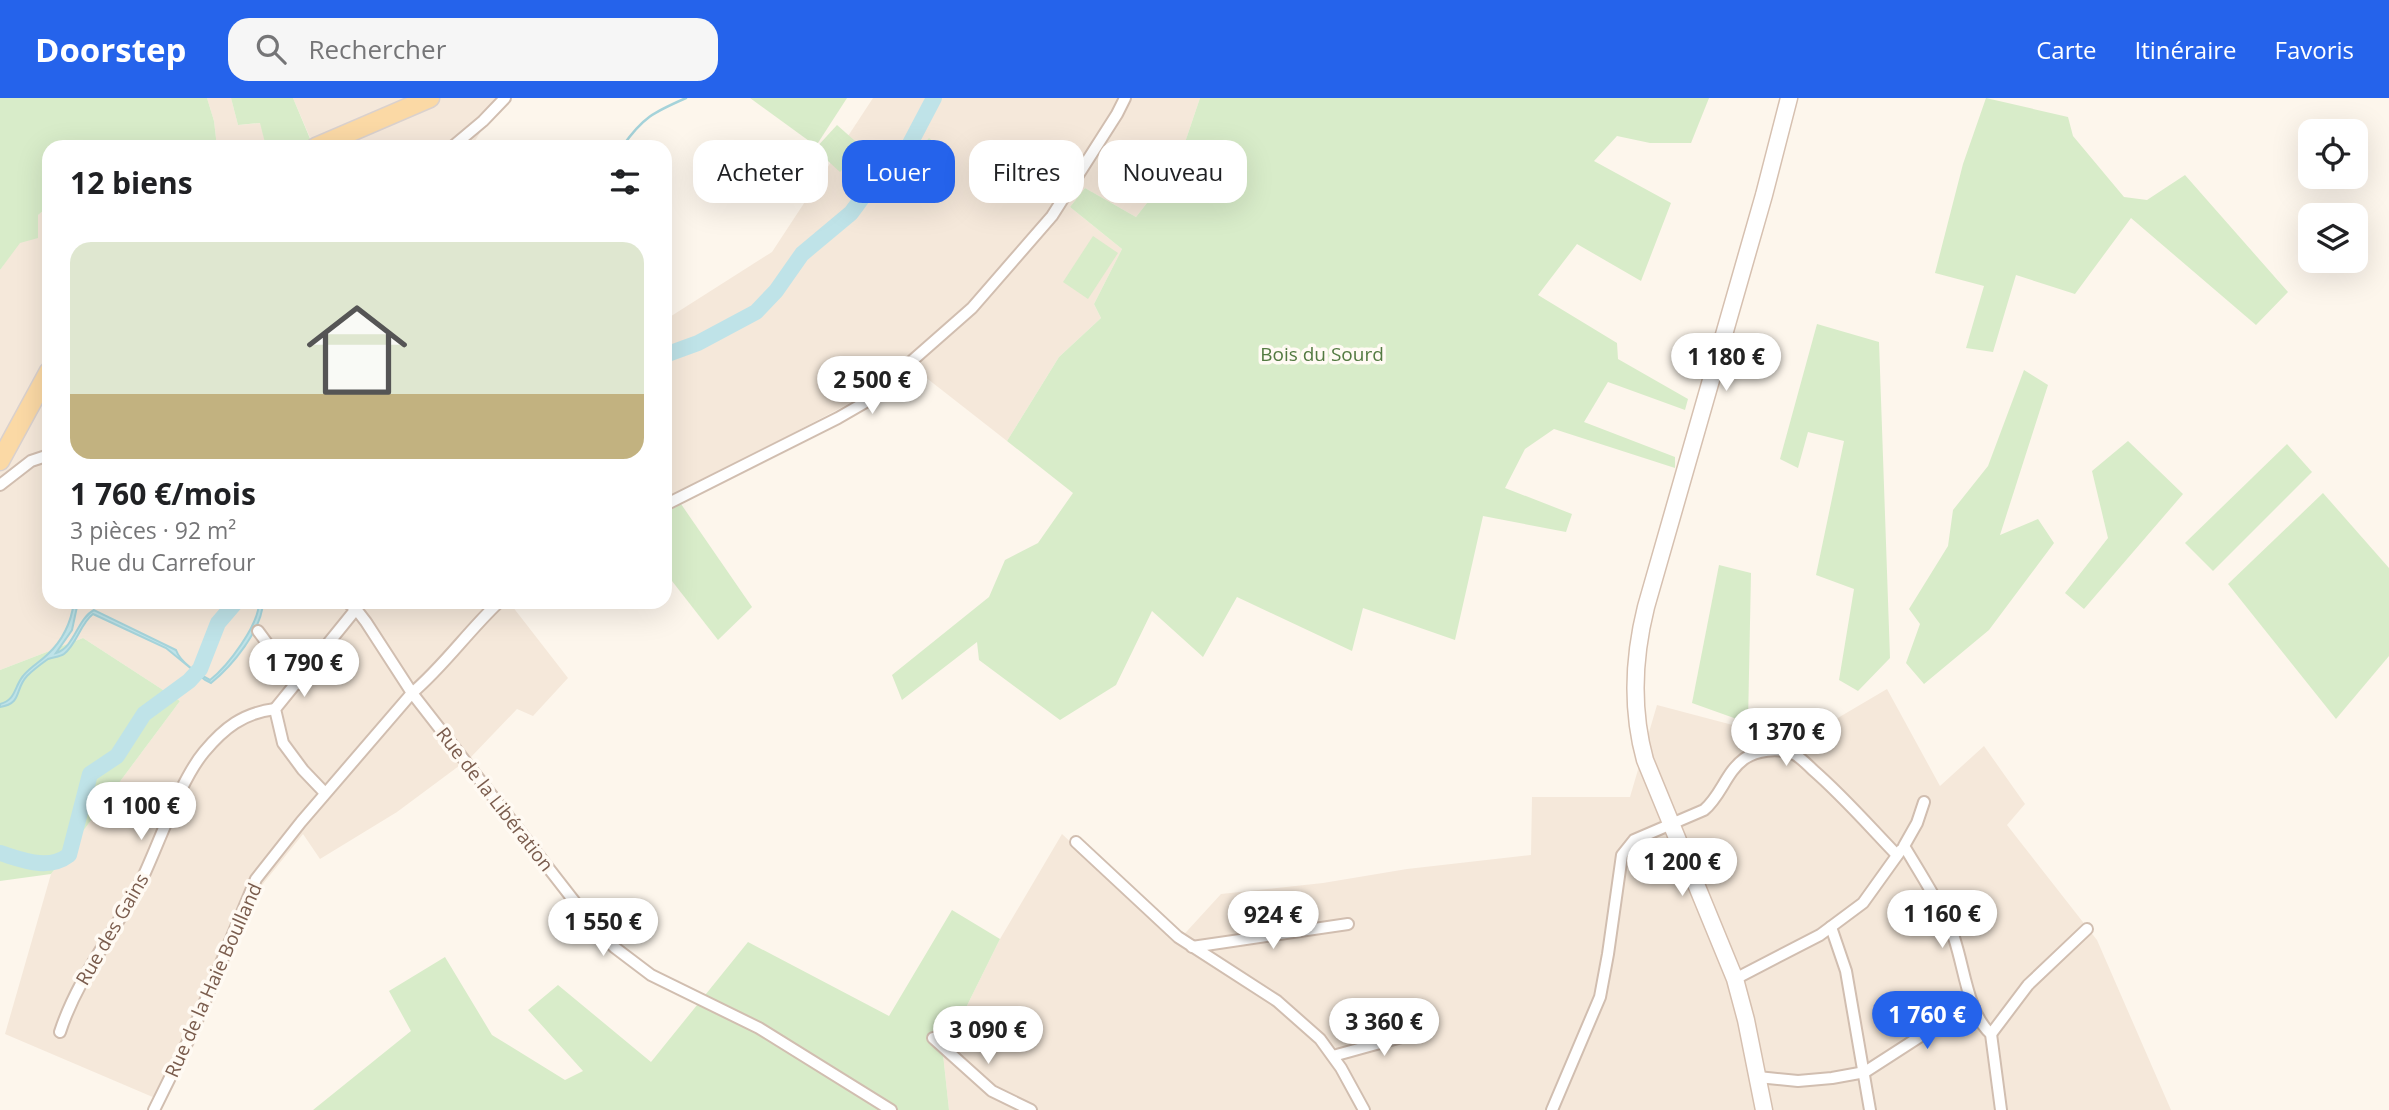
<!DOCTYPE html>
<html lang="fr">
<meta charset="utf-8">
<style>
:root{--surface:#fff;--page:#f6f6f6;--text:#202124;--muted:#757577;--line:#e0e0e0;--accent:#2563eb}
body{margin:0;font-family:"Open Sans",sans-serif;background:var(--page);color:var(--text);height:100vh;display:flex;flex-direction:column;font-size:26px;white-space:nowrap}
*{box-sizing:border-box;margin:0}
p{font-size:23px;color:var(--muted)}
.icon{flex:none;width:38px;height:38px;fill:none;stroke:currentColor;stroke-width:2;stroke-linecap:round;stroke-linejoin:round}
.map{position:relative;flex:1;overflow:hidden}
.drawer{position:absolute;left:42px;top:42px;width:630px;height:469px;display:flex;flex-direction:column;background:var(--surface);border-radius:21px;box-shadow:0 7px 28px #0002}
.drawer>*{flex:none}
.guide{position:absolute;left:693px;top:42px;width:665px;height:63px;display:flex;gap:14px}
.tools{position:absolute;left:2298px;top:21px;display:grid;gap:14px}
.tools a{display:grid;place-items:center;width:70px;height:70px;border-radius:14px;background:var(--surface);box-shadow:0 7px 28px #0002;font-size:35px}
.price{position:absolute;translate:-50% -60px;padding:0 16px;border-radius:24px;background:#fff;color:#222;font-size:23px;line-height:46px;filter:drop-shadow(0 2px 4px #0008)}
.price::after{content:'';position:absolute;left:50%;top:42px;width:21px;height:16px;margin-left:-10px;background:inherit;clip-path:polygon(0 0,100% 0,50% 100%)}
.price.current{background:var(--accent);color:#fff}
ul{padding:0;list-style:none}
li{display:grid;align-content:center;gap:14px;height:371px;padding:0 28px}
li+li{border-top:2px solid var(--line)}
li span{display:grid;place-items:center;height:217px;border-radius:21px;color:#555}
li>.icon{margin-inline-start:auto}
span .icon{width:126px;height:126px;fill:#fffc;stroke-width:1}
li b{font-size:30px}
h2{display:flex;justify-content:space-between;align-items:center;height:84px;padding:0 28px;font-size:30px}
.pill{padding:0 24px;border-radius:21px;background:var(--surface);box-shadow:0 7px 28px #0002;font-size:24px;line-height:63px}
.pill.current{background:var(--accent);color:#fff}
header{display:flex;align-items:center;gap:42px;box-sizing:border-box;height:98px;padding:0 35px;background:var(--accent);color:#fff}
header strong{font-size:33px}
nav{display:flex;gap:38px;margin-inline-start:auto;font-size:24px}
.search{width:490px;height:63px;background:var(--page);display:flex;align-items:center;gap:18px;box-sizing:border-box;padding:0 24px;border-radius:21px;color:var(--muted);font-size:26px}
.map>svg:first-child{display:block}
.residential{fill:#f5e8da}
.green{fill:#d8ecc9}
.water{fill:#bfe3e8;stroke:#a5d3da;stroke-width:2}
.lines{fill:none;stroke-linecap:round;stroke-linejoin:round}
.stream{stroke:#a5d3da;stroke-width:2.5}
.river{stroke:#bfe3e8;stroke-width:16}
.minor-casing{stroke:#d1beb0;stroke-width:14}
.secondary-casing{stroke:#d6c0b0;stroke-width:19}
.primary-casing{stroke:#dad1cd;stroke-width:21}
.minor{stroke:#fff;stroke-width:10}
.secondary{stroke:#fff;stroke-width:16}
.primary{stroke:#fbd9a5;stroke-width:18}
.labels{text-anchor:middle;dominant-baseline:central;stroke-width:7;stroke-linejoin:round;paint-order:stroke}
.park-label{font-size:19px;fill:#537a41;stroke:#fffaf3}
.street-label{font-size:19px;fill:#7a5c4d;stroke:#fffaf3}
</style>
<header>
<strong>Doorstep</strong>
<div class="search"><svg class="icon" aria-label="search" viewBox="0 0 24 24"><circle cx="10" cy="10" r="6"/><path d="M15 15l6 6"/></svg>Rechercher</div>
<nav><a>Carte</a><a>Itinéraire</a><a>Favoris</a></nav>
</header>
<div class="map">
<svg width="2389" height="1012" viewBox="0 0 2389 1012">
<rect width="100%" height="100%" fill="#fdf6ec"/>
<!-- residential -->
<g class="residential">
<path d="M207,0H231L238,27L261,25L266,49H217L214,23Z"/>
<path d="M293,0H502L471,49H298L311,42Z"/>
<path d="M873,0H1200L1178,65L1136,119L1085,90L1070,109L1122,151L1094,206L1101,220L1059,259L1007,343L915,271L665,402V222L772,154Z"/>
<path d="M49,108V504H509L568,580L533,618L517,611L471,659L397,714L320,761L303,736L250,802L155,1000L5,936L51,776L180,603L83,540L0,572V172L38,117Z"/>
<path d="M1887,591L1940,688L1984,648L2025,706L2007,727L2097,842L2171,1012H949L943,956L1000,841L1062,736L1177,844L1221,796L1323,785L1407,771L1531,757L1532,699H1630L1657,607L1797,644Z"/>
</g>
<!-- green -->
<g class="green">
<path d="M0,0H207L214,23L217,49H49V108L38,117V140L20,145L0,172Z"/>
<path d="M231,0H293L311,43L298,49H266L260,25L238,27Z"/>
<path d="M750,0H847L816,48Z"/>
<path d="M1200,0H1709L1691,45H1650L1617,38L1594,63L1671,105L1641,183L1577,146L1538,197L1617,245L1618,261L1688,301L1685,312L1608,284L1584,324L1675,359V370L1554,331L1525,351L1505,390L1572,416L1566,434L1483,418L1455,542L1363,510L1352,553L1237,499L1203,559L1152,513L1116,587L1060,622L979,562L977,544L902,602L892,577L989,499L1005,462L1038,445L1073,395L1007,343L1059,259L1101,220L1094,206L1122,151L1070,109L1085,90L1136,119L1178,65Z"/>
<path d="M1986,0L2068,19L2073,38L2124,99L2147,102L2185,77L2288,194L2256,227L2131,120L2075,196L2016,177L1993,254L1966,250L1984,188L1935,175L1963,66Z"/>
<path d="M837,27L863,50L840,74L815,51Z"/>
<path d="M929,40L952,61L934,80L910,62Z"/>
<path d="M1093,138L1118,155L1088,201L1063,184Z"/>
<path d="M1817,226L1879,244L1890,560L1858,593L1839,582L1854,491L1816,477L1844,343L1808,334L1798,370L1780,361Z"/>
<path d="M2024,272L2048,287L2000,437L2038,421L2054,445L1989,532L1924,586L1906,565L1920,526L1909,511L1948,448L1953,412L1988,368Z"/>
<path d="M2128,343L2183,396L2084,511L2065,495L2108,440L2092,373Z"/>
<path d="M2287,346L2312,374L2213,473L2185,445Z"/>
<path d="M2323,395L2389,470V558L2336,621L2228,486Z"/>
<path d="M681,406L752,509L718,542L665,474V415Z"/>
<path d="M1719,467L1751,475L1748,625L1692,605Z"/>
<path d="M83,540L180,603L51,776L0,783V572Z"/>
<path d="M952,812L1000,841L943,956L949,1012H313L411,933L389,893L445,859L492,937L565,982L583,973L528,912L558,887L651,964L748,844L889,918Z"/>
</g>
<!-- water -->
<path class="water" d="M74,504H78L72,532L56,555C75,549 77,521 94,512L176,552C180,564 198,576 210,582C228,568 259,527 259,504H263C262,532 232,568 211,585L205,582L166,550L93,516C80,526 77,546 64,556C60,559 53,559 48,561C41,566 33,572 27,578C14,592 23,605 0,609V606C16,602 14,589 23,578C30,569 40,564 48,556C63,542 71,525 74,504Z"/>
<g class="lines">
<!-- stream -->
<path class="stream" d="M622,49C643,19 654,14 686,0"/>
<!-- river -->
<g class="river">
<path d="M665,257L698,245L756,214L776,193L802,156L851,115L885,69L903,59L934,0"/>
<path d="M0,755C23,762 48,773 69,757L90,676L117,658L144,616L189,583L200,571L218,525L236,504"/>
</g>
<!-- minor casing -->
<g class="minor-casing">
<g id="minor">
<path d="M452,49L483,23L505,0"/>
<path d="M0,387L31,363L49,357"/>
<path d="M665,407L838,320L864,305L972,210L1052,118L1117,16L1125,0"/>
<path d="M347,504L356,511L366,524L412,595L585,817L614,849L651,877L759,930L891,1012"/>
<path d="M258,533L297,586"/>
<path d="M325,695L303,672L283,645L275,611L356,511"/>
<path d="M1924,704L1917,725L1904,748C1919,773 1935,798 1948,824C1964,856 1964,912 1991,936L2001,1012"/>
<path d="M1076,744L1178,839L1277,903L1320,941L1341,970L1364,1012"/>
<path d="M1831,829L1846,873L1870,1012"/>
<path d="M1192,849L1348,826"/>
<path d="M1735,881L1820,837L1863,805L1901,752"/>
<path d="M60,934C78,878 117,832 143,779C160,743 180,683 204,654C224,630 243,615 275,611"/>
<path d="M1991,936L2028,887L2087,831"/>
<path d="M933,940L992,993L1031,1012"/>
<path d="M1333,958L1427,932"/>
<path d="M1758,979L1798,983L1832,980L1865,974L1972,905"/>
<path d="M154,1012L191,937L256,781L301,724L412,595C444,568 468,533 499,504"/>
<path d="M1552,1012L1600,899L1608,856L1622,757L1634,742L1704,712C1721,698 1726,674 1744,661C1757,652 1777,650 1792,655C1799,658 1807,666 1813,672C1843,698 1869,728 1897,757"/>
</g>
</g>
<!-- secondary casing -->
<g class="secondary-casing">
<path id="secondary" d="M1764,1012L1746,922L1735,881L1645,662C1631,611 1633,561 1646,509L1764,97L1789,0"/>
</g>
<!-- primary casing -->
<g class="primary-casing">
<g id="primary">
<path d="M316,49L430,0"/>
<path d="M0,363L49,273"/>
</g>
</g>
<!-- minor -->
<use href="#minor" class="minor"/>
<!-- secondary -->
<use href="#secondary" class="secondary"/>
<!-- primary -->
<use href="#primary" class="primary"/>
</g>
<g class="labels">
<!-- park labels -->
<g class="park-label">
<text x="1322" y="256">Bois du Sourd</text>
</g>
<!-- street labels -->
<g class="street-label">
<text transform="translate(495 701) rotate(52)">Rue de la Libération</text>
<text transform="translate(112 831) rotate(-60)">Rue des Gains</text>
<text transform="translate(213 882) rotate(-66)">Rue de la Haie Boulland</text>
</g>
</g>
</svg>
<div class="tools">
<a><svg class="icon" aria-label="locate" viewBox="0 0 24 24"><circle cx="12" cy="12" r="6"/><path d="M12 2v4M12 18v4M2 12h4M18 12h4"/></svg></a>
<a><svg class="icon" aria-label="layers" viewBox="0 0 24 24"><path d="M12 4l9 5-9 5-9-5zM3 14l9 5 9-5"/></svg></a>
</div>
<b class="price" style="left:1726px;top:295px">1 180 €</b>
<b class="price" style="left:872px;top:318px">2 500 €</b>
<b class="price" style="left:304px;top:601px">1 790 €</b>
<b class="price" style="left:1786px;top:670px">1 370 €</b>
<b class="price" style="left:141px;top:744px">1 100 €</b>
<b class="price" style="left:1682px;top:800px">1 200 €</b>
<b class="price" style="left:1942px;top:852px">1 160 €</b>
<b class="price" style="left:1273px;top:853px">924 €</b>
<b class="price" style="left:603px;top:860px">1 550 €</b>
<b class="price current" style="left:1927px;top:953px">1 760 €</b>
<b class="price" style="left:1384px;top:960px">3 360 €</b>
<b class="price" style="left:988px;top:968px">3 090 €</b>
<div class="guide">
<a class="pill">Acheter</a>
<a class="pill current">Louer</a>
<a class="pill">Filtres</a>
<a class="pill">Nouveau</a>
</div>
<section class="drawer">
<h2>12 biens<svg class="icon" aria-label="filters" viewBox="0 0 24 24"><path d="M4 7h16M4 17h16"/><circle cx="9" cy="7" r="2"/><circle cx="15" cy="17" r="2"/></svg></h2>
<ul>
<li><span style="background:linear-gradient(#dfe7d0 70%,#c2b280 0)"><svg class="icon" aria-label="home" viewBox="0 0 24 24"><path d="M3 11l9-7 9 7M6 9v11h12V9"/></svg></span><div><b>1 760 €/mois</b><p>3 pièces · 92 m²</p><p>Rue du Carrefour</p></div></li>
</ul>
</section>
</div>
